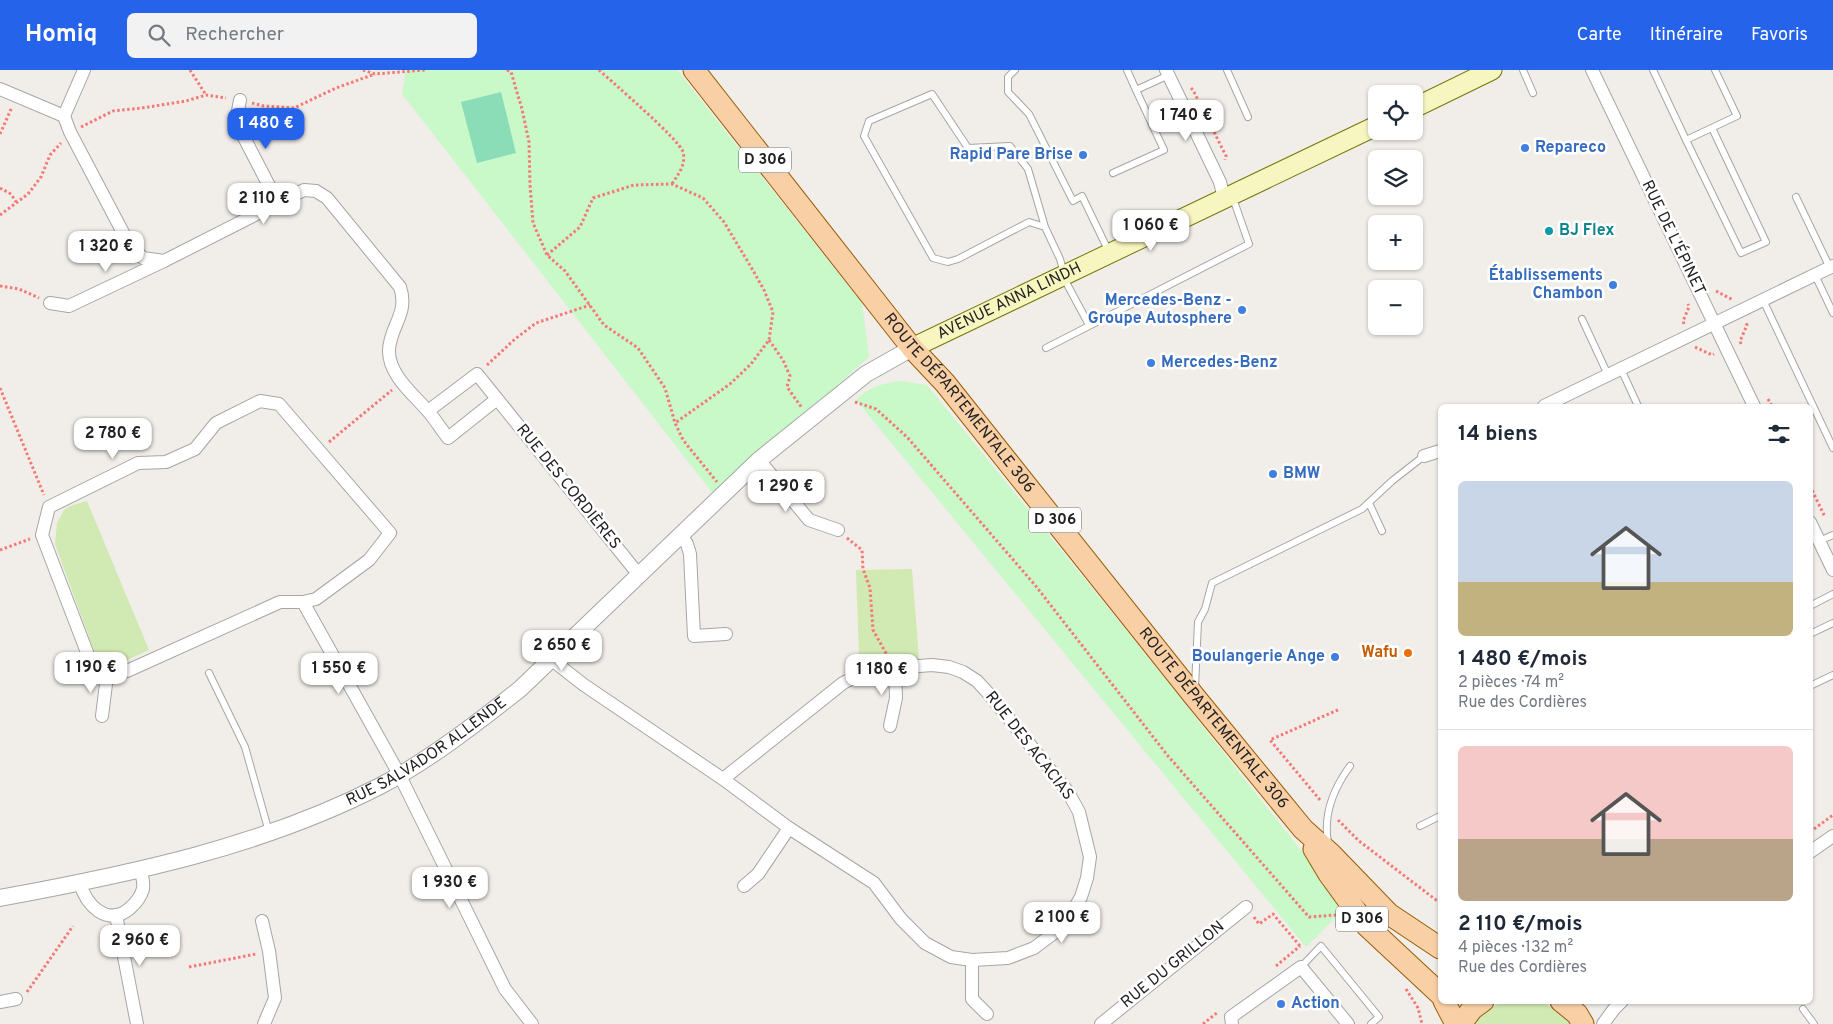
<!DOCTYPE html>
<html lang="fr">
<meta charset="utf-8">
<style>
:root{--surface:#fff;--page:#f2f2f3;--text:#1f2937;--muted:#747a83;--line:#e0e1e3;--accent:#2563eb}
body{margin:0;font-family:Overpass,sans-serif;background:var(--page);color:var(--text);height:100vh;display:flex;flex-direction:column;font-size:19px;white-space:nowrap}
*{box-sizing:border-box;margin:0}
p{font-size:16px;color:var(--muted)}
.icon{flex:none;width:28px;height:28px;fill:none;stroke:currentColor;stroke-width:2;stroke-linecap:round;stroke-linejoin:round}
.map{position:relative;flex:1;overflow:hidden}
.drawer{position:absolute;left:1438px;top:334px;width:375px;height:600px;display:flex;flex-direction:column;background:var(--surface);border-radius:8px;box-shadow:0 1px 4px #0004}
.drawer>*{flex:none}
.buttons{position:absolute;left:1368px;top:15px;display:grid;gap:10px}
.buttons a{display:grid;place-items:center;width:55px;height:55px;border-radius:8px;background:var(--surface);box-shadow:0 1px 4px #0004;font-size:25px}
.price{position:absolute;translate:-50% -42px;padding:0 11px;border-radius:10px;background:#fff;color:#222;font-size:16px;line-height:32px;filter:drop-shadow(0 1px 2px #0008)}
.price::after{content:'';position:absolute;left:50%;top:30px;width:15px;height:11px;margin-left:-8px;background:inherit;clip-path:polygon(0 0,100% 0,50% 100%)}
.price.active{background:var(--accent);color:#fff}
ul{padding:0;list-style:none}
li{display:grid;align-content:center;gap:10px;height:265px;padding:0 20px}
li+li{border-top:1px solid var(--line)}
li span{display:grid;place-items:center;height:155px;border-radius:8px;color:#555}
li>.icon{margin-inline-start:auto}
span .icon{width:90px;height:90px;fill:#fffc;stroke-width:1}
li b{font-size:21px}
h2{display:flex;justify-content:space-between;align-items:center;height:60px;padding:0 20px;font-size:21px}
header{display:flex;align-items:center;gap:30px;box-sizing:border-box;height:70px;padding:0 25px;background:var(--accent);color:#fff}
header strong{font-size:24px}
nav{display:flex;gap:28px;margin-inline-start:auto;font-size:18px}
.search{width:350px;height:45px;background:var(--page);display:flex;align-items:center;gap:12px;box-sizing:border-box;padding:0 18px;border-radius:8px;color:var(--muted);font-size:19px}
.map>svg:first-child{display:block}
.grass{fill:#d1e9b2}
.park{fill:#c9f8c9}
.pitch{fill:#8bddb7}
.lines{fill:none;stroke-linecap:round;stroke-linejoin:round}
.service-casing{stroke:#a6a6a6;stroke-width:8}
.minor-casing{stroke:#a6a6a6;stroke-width:14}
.tertiary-casing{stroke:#a6a6a6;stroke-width:18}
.secondary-casing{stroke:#757809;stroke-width:21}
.primary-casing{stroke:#9a5d06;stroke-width:23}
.path{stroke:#f57976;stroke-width:3;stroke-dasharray:2.5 2.5;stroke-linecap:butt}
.service{stroke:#fff;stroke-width:6}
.minor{stroke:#fff;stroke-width:12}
.tertiary{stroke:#fff;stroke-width:16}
.secondary{stroke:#f8f6c0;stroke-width:19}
.primary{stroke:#f9cfa6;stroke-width:21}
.shop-dot{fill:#3f7fe0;stroke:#fff;stroke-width:2}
.culture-dot{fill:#0f9aa8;stroke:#fff;stroke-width:2}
.food-dot{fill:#e8710a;stroke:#fff;stroke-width:2}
.labels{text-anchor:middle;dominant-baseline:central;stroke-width:5;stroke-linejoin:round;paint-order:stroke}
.shield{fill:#fff;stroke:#646464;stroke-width:1}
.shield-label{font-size:15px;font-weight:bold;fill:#222}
.shop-label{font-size:16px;font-weight:bold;fill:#366cbe;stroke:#fff;text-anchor:start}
.culture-label{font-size:16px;font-weight:bold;fill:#0d838f;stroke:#fff;text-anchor:start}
.street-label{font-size:16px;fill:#222;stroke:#fff}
.food-label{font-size:16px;font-weight:bold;fill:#c56008;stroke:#fff;text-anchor:end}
</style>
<header>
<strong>Homiq</strong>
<div class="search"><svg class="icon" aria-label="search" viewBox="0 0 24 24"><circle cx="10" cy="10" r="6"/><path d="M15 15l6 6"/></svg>Rechercher</div>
<nav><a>Carte</a><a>Itinéraire</a><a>Favoris</a></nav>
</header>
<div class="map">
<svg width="1833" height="954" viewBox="0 0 1833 954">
<rect width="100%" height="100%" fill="#f1eee9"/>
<!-- grass -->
<g class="grass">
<path d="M87,431L149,580L114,596L104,594L94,581L55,474L57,453L64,440L70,436Z"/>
<path d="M912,499L919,589H859L856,500Z"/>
<path d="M1506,931C1533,931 1553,929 1570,954H1474C1481,942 1493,936 1506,931Z"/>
</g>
<!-- park -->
<g class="park">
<path d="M406,0H677L862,233L869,287L714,425L402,24Z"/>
<path d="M901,311L927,315L1130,565L1346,837L1306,877L856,330C871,316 880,314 901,311Z"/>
</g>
<!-- pitch -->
<path class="pitch" d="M501,22L516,83L477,93L461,32Z"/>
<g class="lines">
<!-- service casing -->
<g class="service-casing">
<g id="service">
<path d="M1015,0L1008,7V22L1029,44L1073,131L1082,126L1109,182"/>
<path d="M1127,0L1136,20L1169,5"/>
<path d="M1227,0L1248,47"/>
<path d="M1523,0L1533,23"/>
<path d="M1653,0L1686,70L1737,46L1715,0"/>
<path d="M1686,70L1741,183L1766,172L1712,58"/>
<path d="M1113,103L1164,80L1136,20"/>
<path d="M1796,127L1830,198"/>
<path d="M1045,157L1029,152L958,189L948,192L933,188L864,66L869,51L932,24L968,78L1010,76L1028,99L1045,157L1060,189L1067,214L1089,255"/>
<path d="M1815,205L1833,243"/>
<path d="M1763,230L1833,378"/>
<path d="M1582,249L1608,305"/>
<path d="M1046,278L1249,174L1235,134L1229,128"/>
<path d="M1621,299L1638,336"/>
<path d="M1369,433L1382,461"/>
<path d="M1819,471L1833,465"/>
<path d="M1810,536L1833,524"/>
<path d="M1810,564L1833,553"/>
<path d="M209,603L245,677L269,762"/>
<path d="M1810,616L1833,605"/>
<path d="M1195,617L1198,552L1205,539L1212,513L1362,439L1392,411L1424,386"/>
<path d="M1420,756L1440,746"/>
<path d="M1328,772C1323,744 1334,718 1350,696"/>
<path d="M1301,897L1321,876L1379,947L1371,954"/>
<path d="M1803,939L1814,954"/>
</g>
</g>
<!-- minor casing -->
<g class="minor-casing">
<g id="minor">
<path d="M1166,0L1220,112L1222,120L1228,127"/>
<path d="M1592,0L1754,336"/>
<path d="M0,19L64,46L84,0"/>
<path d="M240,30L236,52L278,133"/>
<path d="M64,46L70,62L129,174L143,188L164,191L304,120L316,121L327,128L400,217C409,244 390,256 389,280C388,304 413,324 427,340C435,349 441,359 448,368L497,329"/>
<path d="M50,233L69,236L164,191"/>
<path d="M260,331L279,334L390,463L369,490L316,529L303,532H280L127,601L107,606L93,598L42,465L49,437L138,393L166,392L195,379L216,353Z"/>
<path d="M1544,336L1833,196"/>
<path d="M428,341L477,304L639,505"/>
<path d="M1424,386L1440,381"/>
<path d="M759,390L809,450L838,460"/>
<path d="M1810,452L1833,500"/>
<path d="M681,465L687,474L690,484L694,566L726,564"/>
<path d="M303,532L399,704L505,919L532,954"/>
<path d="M552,590L584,615L723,709L789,758L874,813L901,849L925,873L951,887L972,890L1008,888L1034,878L1058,860L1072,843L1081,827L1087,808L1090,787L1079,742L1068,722L989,624L977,611L963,602L949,597L932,595L869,600L843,613L723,709"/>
<path d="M102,646L107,606"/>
<path d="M890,656L896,628L895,598"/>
<path d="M1810,782L1833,766"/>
<path d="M80,813C86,835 107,857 129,839C135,834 141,826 143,819C144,813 142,805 140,799"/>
<path d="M744,816L758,804L789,758"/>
<path d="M116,845L137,954"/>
<path d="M262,851L269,881L275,928L264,954"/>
<path d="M972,890V929L987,944"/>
<path d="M0,932L16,929"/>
<path d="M1101,954L1246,837"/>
<path d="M1232,954L1231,947L1301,897L1348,954"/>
<path d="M1603,954L1614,939L1622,931"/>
</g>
</g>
<!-- tertiary casing -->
<g class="tertiary-casing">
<g id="tertiary">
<path id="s1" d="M0,828C130,804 261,777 380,716C428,691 477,653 520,619L759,390L866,304L912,278"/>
</g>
</g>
<!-- secondary casing -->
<g class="secondary-casing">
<g id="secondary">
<path d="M1414,38L1492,0"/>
<path id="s2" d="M912,278L1376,56"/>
</g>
</g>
<!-- primary casing -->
<g class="primary-casing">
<g id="primary">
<path id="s3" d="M694,0L912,278L945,313L1194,626L1303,759L1330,783L1389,844L1440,878"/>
<path d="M1314,779L1329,804L1366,855L1440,924"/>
<path d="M1444,931L1456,954"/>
<path d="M1561,931L1577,944L1583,954"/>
<path d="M1461,954L1472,939L1483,931"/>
</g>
</g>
<!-- path -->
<g class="path">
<path d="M190,0L206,25"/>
<path d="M363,0L375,4L425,0"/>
<path d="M507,0L511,2L522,39L529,72L530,115L533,153L547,185L565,201L604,255L638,278L665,318L675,353L683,370L717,412"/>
<path d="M599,0C613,13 679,69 683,82C686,95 679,103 672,114"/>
<path d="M1191,18L1193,20L1226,86L1225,90"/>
<path d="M252,33L264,36L294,38L336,18L375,4"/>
<path d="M81,57L113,41L142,38L186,31L206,25L226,28"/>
<path d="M0,64L12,37"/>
<path d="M0,118L11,124L16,132"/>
<path d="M0,145L28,124L41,107L50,85L61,73"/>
<path d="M547,185L580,157L593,128L634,115L672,114L703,128L724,152L751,197L764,220L773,242L769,270L751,294L730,314L675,353"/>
<path d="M0,216L19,219L39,228"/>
<path d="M1716,221L1733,230"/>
<path d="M1684,254L1683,251L1689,237L1688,234"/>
<path d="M769,270L783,290L790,306L787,317L802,338"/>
<path d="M1741,274L1740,271L1747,255L1745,252"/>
<path d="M1695,277L1712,285L1714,284"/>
<path d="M487,295L515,269L536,253L590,235"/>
<path d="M0,318L44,425"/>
<path d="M1768,329L1772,336"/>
<path d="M855,332L876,339L907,367L1035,515L1168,686L1309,847L1336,845"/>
<path d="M329,372L392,320"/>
<path d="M1810,416L1825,447"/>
<path d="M847,468L862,480L863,499L870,518L873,560L887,585"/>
<path d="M0,480L30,469"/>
<path d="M1320,730L1270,670L1340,639"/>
<path d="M1338,750L1359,771L1440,833"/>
<path d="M1810,762L1833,745"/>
<path d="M1254,847L1259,854L1273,844L1300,876"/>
<path d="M1276,896L1300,876"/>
<path d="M189,897L256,884"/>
<path d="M1406,919L1418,938L1422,954"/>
<path d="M27,922L73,856"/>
<path d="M1203,954L1218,942"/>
</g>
<!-- service -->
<use href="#service" class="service"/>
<!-- minor -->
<use href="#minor" class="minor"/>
<!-- tertiary -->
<use href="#tertiary" class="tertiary"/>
<!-- secondary -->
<use href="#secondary" class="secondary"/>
<!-- primary -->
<use href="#primary" class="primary"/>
</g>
<!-- markers -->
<g class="shop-dot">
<circle cx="1525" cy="78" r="5"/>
<circle cx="1083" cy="85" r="5"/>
<circle cx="1613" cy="215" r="5"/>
<circle cx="1242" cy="240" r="5"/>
<circle cx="1151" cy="293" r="5"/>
<circle cx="1273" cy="404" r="5"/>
<circle cx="1335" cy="587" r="5"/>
<circle cx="1281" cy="934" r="5"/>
</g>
<circle class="culture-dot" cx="1549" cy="161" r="5"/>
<circle class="food-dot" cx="1408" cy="583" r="5"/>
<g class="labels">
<!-- shield labels -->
<g class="shield">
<rect x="739" y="77.5" width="52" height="25" rx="4"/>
<rect x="1029" y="437.5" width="52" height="25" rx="4"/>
<rect x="1336" y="836.5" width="52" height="25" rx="4"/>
</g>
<g class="shield-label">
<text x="765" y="90">D 306</text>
<text x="1055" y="450">D 306</text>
<text x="1362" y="849">D 306</text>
</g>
<!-- shop labels -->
<g class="shop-label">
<text x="1535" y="78">Repareco</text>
<text x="1073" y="85" text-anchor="end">Rapid Pare Brise</text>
<text x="1603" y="206" text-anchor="end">Établissements<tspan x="1603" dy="18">Chambon</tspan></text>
<text x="1232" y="231" text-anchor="end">Mercedes-Benz -<tspan x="1232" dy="18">Groupe Autosphere</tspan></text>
<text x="1161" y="293">Mercedes-Benz</text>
<text x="1283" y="404">BMW</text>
<text x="1325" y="587" text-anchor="end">Boulangerie Ange</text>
<text x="1291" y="934">Action</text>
</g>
<!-- culture labels -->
<g class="culture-label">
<text x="1559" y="161">BJ Flex</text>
</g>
<!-- street labels -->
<g class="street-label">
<text transform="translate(1673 168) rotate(64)">RUE DE L'ÉPINET</text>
<text stroke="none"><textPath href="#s2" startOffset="108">AVENUE ANNA LINDH</textPath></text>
<text stroke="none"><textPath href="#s3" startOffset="426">ROUTE DÉPARTEMENTALE 306</textPath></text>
<text transform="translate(568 417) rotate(51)">RUE DES CORDIÈRES</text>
<text stroke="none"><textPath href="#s3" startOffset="831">ROUTE DÉPARTEMENTALE 306</textPath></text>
<text transform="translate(1029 676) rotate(52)">RUE DES ACACIAS</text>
<text stroke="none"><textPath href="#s1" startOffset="455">RUE SALVADOR ALLENDE</textPath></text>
<text transform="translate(1173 895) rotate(-39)">RUE DU GRILLON</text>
</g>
<!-- food labels -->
<g class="food-label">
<text x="1398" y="583">Wafu</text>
</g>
</g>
</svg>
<div class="buttons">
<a><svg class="icon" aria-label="locate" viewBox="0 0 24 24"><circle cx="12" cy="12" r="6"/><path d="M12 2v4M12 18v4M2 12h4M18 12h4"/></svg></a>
<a><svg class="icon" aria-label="layers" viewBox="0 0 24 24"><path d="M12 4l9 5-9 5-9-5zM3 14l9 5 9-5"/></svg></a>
<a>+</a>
<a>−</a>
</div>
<b class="price" style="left:1186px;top:72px">1 740 €</b>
<b class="price active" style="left:266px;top:80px">1 480 €</b>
<b class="price" style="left:264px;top:155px">2 110 €</b>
<b class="price" style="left:1151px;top:182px">1 060 €</b>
<b class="price" style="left:106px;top:203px">1 320 €</b>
<b class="price" style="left:113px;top:390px">2 780 €</b>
<b class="price" style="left:786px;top:443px">1 290 €</b>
<b class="price" style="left:562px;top:602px">2 650 €</b>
<b class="price" style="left:91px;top:624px">1 190 €</b>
<b class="price" style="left:339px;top:625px">1 550 €</b>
<b class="price" style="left:882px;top:626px">1 180 €</b>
<b class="price" style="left:450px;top:839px">1 930 €</b>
<b class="price" style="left:1062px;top:874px">2 100 €</b>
<b class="price" style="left:140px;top:897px">2 960 €</b>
<section class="drawer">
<h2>14 biens<svg class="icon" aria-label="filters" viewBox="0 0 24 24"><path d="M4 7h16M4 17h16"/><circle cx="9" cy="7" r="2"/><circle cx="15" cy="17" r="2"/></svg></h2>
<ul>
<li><span style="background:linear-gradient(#c9d6e8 65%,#c2b280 0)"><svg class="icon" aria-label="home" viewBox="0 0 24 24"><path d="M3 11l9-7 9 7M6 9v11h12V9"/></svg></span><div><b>1 480 €/mois</b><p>2 pièces · 74 m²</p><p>Rue des Cordières</p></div></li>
<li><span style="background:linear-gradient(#f6c9c9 60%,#b9a48a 0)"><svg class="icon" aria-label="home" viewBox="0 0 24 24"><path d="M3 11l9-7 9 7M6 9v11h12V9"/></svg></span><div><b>2 110 €/mois</b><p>4 pièces · 132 m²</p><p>Rue des Cordières</p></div></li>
</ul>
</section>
</div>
